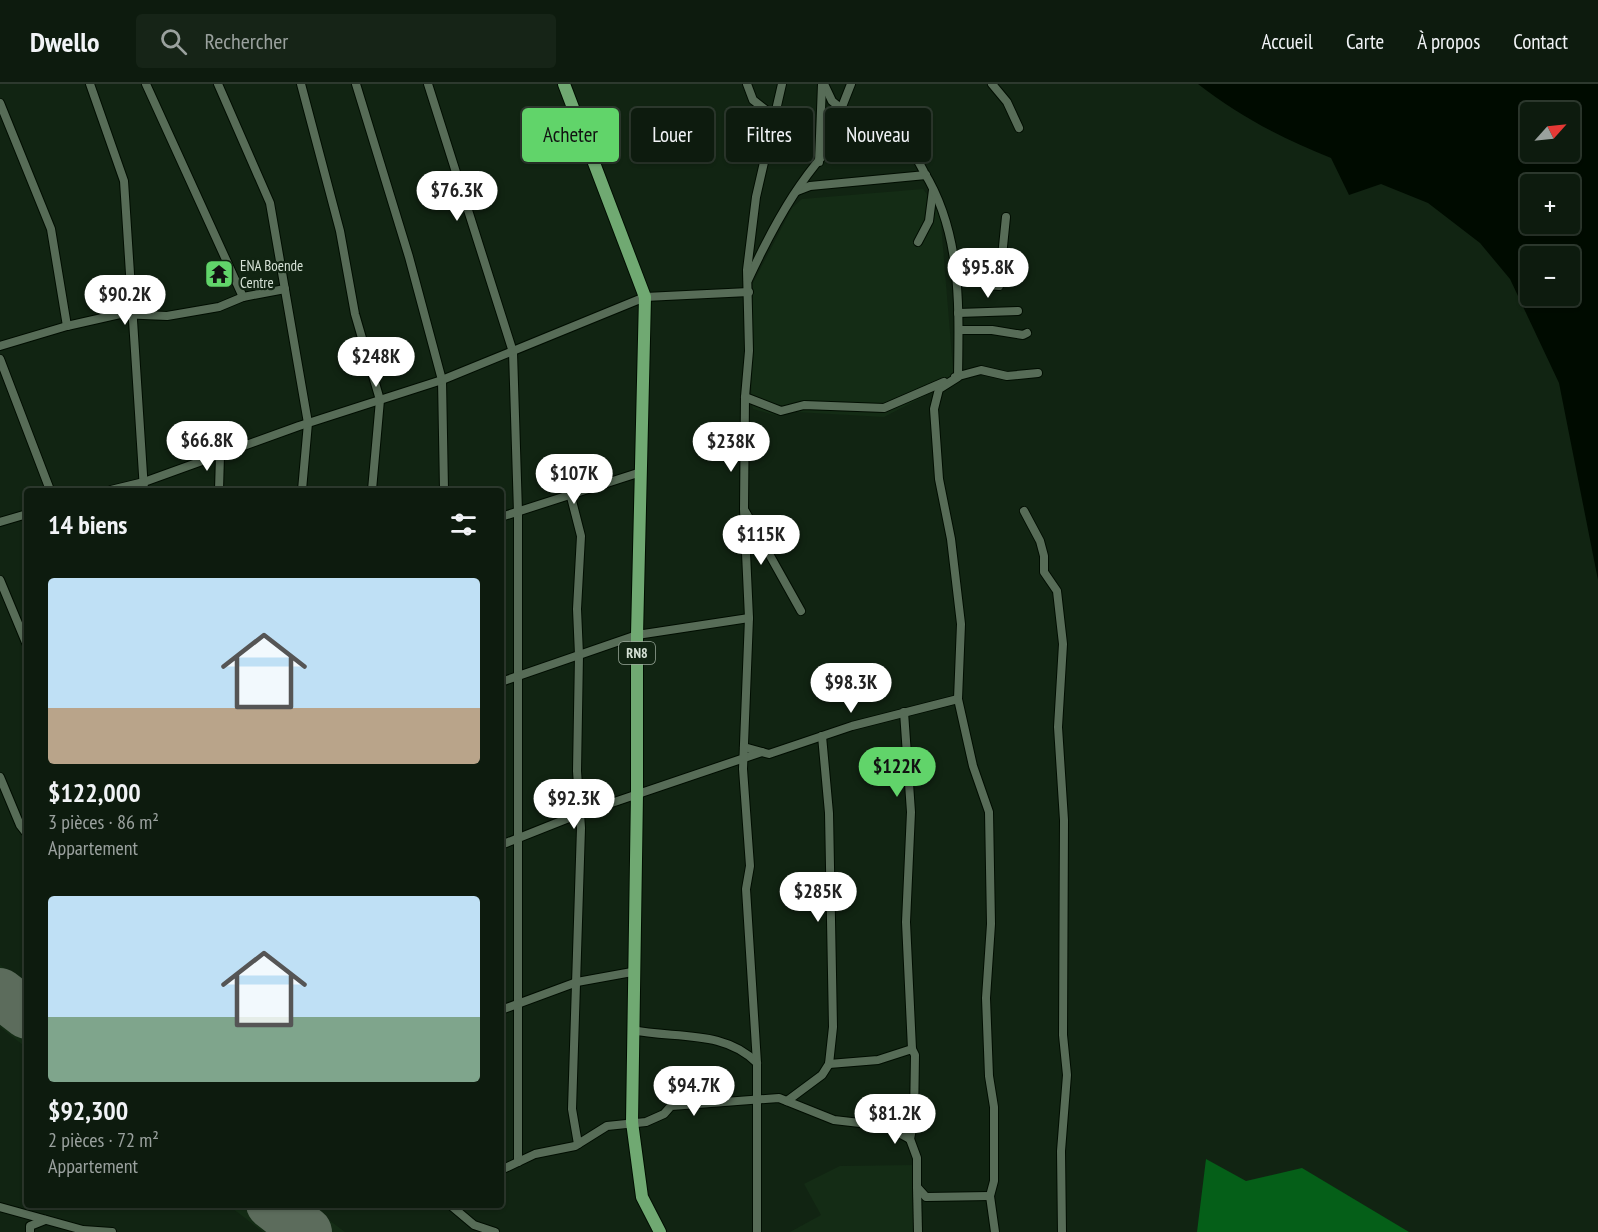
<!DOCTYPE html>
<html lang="fr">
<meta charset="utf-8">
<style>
:root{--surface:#0d1b0e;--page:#162417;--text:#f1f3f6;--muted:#9aa19e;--line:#2d392e;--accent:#61d46a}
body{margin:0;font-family:"PT Sans Narrow",sans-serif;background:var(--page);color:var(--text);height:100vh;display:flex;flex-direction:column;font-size:22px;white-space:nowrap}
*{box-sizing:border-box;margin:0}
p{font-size:20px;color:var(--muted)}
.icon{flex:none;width:33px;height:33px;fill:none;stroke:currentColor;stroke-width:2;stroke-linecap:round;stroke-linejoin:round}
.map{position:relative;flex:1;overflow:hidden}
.side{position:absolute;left:24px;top:404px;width:480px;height:720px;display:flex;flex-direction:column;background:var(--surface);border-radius:6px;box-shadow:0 2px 4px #0004,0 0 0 2px var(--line)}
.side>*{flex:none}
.top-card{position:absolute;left:522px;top:24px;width:570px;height:54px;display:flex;gap:12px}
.needle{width:39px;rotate:63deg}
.buttons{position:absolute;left:1520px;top:18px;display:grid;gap:12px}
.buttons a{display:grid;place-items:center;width:60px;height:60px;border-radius:6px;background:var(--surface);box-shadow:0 2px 4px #0004,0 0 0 2px var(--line);font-size:30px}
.price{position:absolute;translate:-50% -51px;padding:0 14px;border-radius:21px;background:#fff;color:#222;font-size:20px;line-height:39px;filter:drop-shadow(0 2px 3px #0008)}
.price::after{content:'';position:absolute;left:50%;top:36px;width:18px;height:14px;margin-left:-9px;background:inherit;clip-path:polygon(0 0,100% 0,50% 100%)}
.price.selected{background:var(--accent);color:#111}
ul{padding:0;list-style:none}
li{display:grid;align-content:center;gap:12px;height:318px;padding:0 24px}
li span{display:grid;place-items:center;height:186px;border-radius:6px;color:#555}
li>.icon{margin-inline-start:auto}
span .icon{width:108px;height:108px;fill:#fffc;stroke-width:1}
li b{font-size:26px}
h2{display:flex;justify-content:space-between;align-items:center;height:72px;padding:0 24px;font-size:26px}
.chip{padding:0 21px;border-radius:6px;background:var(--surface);box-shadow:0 2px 4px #0004,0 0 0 2px var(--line);font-size:21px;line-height:54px}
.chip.selected{background:var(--accent);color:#111}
header{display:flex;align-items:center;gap:36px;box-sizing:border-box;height:84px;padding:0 30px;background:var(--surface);border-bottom:2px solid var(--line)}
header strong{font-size:28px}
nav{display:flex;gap:33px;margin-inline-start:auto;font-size:21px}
.search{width:420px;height:54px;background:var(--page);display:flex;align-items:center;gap:15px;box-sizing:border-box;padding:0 21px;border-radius:6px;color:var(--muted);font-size:22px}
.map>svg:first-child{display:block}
.built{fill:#142c15}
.forest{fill:#055f18}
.water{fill:#000b00;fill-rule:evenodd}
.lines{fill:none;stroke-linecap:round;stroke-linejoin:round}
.runway{stroke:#5c6c5c;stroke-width:50}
.minor-casing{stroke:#000d01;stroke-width:10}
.primary-casing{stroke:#000d01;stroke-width:14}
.minor{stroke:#576c57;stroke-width:8}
.primary{stroke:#70a972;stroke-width:12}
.labels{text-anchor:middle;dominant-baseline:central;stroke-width:4.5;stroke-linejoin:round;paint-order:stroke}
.shield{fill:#112412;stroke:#9aa89a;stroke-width:1.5}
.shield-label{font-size:14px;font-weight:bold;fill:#d4e0d4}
.poi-label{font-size:15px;fill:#d4e0d4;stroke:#112412;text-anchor:start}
</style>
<header>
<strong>Dwello</strong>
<div class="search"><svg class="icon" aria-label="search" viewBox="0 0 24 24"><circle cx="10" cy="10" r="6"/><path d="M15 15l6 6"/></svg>Rechercher</div>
<nav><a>Accueil</a><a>Carte</a><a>À propos</a><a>Contact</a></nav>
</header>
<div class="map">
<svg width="1598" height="1148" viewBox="0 0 1598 1148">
<rect width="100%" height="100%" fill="#112412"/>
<!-- built -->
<g class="built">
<path d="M923,105L940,127L954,297L884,333L795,328L778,332L753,325L751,316L753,199L792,124L802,115Z"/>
<path d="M0,881L27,902V964L0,943Z"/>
<path d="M913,1081L914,1148H790L821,1131L804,1100L840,1082Z"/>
<path d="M228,1121H309L345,1148H263Z"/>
</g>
<!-- forest -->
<path class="forest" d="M1206,1075L1246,1097L1302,1084L1409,1148H1197Z"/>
<!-- water -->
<path class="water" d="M1198,0H1598V496L1559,299L1510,195L1480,159L1428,119L1381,100L1349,111L1331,74C1283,55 1239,32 1198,0ZM1530,28H1569V68H1530ZM1530,100H1569V140H1530ZM1530,172H1569V212H1530Z"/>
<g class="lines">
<!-- runway -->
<g class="runway">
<path d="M0,909L27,930"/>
<path d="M271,1120L307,1148"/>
</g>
<!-- minor casing -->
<g class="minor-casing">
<g id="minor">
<path d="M90,0L124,97L144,406"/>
<path d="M146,0L243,213L285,205"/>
<path d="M218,0L270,119L308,339L302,406"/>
<path d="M301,0L340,147L355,230L380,316L372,406"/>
<path d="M356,0L409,173L442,296L444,406"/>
<path d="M428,0L513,268L518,428V1078"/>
<path d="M747,0L753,16L775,33"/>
<path d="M824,0L832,17L854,35L855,40"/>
<path d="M992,0L1007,18L1019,44"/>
<path d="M0,19L51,145L67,242"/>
<path d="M825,66L851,0"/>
<path d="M819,78L822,0"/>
<path d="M797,107L810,102L926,91"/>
<path d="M918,158L929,137L933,106"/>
<path d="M957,194L987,193V201L999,202L1006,133"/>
<path d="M748,196C774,140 806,80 855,40C870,47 893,50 906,61C914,67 919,79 924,88C962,150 959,222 958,293L939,305L934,325L939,395L951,455L961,540L958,615L973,682L989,728L991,840L986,914L989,992L994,1023V1097L990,1112L995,1148"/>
<path d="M958,229L1018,227"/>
<path d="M960,246H992L1023,251L1027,249"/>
<path d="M0,262L67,242L120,230L167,232L219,223L243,213"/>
<path d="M0,275L50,406"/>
<path d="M955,293L981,286L1007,292L1038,289"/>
<path d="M745,313L781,327L804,321L884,324L944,298"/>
<path d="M111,406L144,398L299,342L442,296L645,213L749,208"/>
<path d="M219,406L220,371"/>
<path d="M570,409L581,452L577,525L579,571L577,687L581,744L572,1025L578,1060"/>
<path d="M745,427L801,527"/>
<path d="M1024,427L1040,457L1044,472V488L1057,507L1063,560L1058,643L1064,736L1063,951L1067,991L1061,1067L1062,1148"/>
<path d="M501,433L641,388"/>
<path d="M0,438L27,430"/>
<path d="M0,496L27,561"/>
<path d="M501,598L637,551L749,534"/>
<path d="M904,628L911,728L906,838L912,965"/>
<path d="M744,663L769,670L852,642L958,615"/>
<path d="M0,693L20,741L27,750"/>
<path d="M501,761L579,730L762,668"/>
<path d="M501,926L577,898L632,888"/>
<path d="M632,946C674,955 724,945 757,979"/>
<path d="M829,980L878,976L912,965L915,971L914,1035L910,1055"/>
<path d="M787,1017L822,991L829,980L833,943L829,729L822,652"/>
<path d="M501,1086L535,1070L575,1062L607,1042L646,1038L664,1030L671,1022L779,1014L834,1036L886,1042L910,1055L917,1074V1103L926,1113L990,1112"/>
<path d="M917,1103L918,1148"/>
<path d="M449,1120L474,1141L495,1148"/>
<path d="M0,1123L83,1146L112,1148"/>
<path d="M30,1148V1142L45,1136"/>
<path d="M757,1148V979L746,805L750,782L743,685L749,534L744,425L745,313L749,267L747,186L756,113L782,0"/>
</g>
</g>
<!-- primary casing -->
<g class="primary-casing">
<path id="primary" d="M564,0L645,213L637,551V710L632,1038L642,1113L660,1148"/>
</g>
<!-- minor -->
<use href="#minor" class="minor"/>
<!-- primary -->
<use href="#primary" class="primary"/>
</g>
<!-- icons -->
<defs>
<g id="temple-square" transform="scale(1.5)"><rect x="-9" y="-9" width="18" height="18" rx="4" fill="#61d46a" stroke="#112412"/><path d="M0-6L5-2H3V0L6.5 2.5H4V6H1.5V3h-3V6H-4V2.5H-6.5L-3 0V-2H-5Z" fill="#111"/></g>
</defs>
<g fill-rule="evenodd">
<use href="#temple-square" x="219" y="190"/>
</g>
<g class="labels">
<!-- shield labels -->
<rect class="shield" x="619" y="558" width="36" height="22" rx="4.5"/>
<g class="shield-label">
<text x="637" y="569">RN8</text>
</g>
<!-- poi labels -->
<g class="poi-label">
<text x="240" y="181">ENA Boende<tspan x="240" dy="17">Centre</tspan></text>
</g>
</g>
</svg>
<div class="buttons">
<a><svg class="needle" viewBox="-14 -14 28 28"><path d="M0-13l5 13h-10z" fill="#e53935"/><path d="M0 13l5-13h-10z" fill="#9aa19e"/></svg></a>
<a>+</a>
<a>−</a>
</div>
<b class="price" style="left:457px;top:138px">$76.3K</b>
<b class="price" style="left:988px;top:215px">$95.8K</b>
<b class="price" style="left:125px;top:242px">$90.2K</b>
<b class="price" style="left:376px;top:304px">$248K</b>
<b class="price" style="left:207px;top:388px">$66.8K</b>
<b class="price" style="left:731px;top:389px">$238K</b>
<b class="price" style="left:574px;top:421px">$107K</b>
<b class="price" style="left:761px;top:482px">$115K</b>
<b class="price" style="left:851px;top:630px">$98.3K</b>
<b class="price selected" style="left:897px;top:714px">$122K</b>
<b class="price" style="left:574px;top:746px">$92.3K</b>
<b class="price" style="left:818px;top:839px">$285K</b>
<b class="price" style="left:694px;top:1033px">$94.7K</b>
<b class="price" style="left:895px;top:1061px">$81.2K</b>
<div class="top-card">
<a class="chip selected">Acheter</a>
<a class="chip">Louer</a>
<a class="chip">Filtres</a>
<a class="chip">Nouveau</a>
</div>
<section class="side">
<h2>14 biens<svg class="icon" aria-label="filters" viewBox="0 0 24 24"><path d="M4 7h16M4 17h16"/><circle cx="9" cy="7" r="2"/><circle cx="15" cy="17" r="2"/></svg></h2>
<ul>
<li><span style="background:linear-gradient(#bfe0f5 70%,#b9a48a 0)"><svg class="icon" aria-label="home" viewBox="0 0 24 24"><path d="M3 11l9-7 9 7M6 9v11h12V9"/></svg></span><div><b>$122,000</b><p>3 pièces · 86 m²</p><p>Appartement</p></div></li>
<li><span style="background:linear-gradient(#bfe0f5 65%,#7fa58c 0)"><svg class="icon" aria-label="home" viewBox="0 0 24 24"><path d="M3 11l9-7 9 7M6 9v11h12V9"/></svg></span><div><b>$92,300</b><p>2 pièces · 72 m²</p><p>Appartement</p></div></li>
</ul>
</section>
</div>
